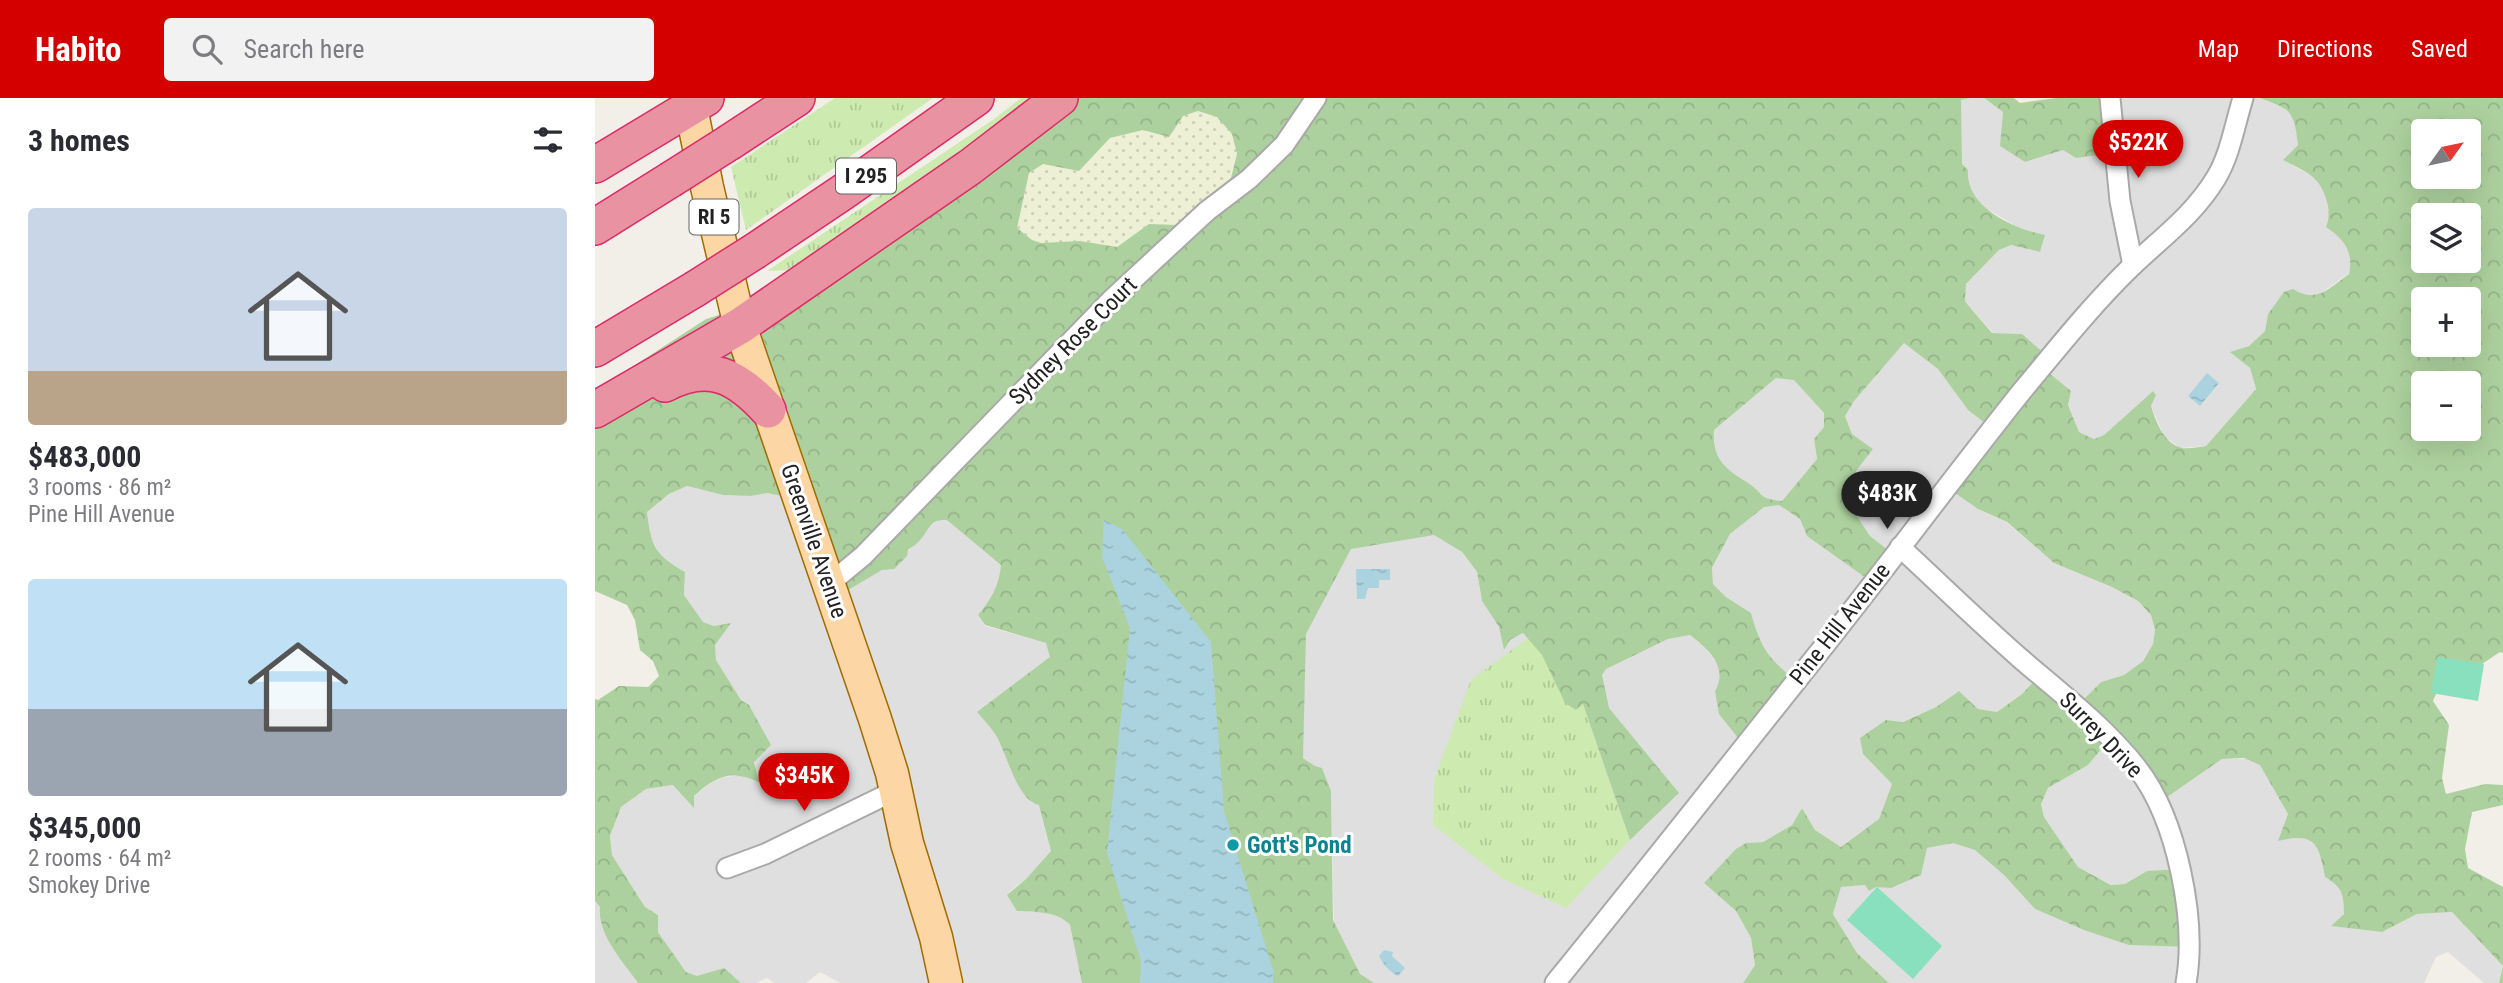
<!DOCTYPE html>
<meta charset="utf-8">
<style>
:root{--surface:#fff;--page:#f2f2f3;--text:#2b2b33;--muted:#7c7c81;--accent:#d40000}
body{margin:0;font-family:"Roboto Condensed",sans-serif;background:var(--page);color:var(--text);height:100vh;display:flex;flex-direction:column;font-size:26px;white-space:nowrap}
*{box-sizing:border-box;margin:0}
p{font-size:23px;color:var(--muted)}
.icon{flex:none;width:38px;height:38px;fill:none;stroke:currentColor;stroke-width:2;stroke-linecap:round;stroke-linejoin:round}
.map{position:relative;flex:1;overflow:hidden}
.sheet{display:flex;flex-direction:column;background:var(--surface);width:595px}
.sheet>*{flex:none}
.needle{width:46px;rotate:57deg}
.fabs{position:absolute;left:1816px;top:21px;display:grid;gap:14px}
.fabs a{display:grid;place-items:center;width:70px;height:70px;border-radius:7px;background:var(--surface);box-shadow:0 7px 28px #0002;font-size:35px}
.price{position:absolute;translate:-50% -60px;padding:0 16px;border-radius:24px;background:var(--accent);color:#fff;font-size:23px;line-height:46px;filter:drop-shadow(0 2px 4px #0008)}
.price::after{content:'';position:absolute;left:50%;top:42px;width:21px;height:16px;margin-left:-10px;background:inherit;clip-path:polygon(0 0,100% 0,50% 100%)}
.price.on{background:#222;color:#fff}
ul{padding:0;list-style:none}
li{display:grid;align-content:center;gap:14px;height:371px;padding:0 28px}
li span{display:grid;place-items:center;height:217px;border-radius:7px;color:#555}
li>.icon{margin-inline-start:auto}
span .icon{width:126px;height:126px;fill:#fffc;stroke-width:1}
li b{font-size:30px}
h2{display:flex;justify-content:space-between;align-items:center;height:84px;padding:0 28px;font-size:30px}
header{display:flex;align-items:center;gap:42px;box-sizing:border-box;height:98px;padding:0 35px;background:var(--accent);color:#fff}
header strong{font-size:33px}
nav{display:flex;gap:38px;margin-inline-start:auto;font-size:24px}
.search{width:490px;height:63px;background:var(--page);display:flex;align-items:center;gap:18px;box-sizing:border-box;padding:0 24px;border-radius:7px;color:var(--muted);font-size:26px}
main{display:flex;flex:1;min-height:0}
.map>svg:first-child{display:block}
.residential{fill:#e0dfdf}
.farmland{fill:url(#farmland-dots)}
.grass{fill:url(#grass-tufts)}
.forest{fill:url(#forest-crowns);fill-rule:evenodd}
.pitch{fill:#88e0be}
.water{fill:url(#water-ripples)}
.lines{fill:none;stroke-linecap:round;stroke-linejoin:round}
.minor-casing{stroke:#a9a9a9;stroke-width:23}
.primary-casing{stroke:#a06b00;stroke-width:35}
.motorway-casing{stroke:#dc2a67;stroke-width:38}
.minor{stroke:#fff;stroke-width:19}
.primary{stroke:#fcd6a4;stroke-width:32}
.motorway{stroke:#e892a2;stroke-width:35}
.motorway-bridge-casing{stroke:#dc2a67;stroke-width:38;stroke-linecap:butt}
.motorway-bridge{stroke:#e892a2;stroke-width:35}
.culture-dot{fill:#0f9aa8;stroke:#fff;stroke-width:2.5}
.labels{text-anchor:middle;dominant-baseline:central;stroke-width:6;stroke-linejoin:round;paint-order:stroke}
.shield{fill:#fff;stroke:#646464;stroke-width:2}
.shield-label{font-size:21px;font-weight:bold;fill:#222}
.street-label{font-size:23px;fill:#222;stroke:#fff}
.culture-label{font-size:23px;font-weight:bold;fill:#0d838f;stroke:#fff;text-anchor:start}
</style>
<header>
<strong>Habito</strong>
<div class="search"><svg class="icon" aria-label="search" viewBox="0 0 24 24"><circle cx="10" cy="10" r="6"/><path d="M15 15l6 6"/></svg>Search here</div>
<nav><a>Map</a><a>Directions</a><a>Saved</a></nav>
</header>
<main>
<section class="sheet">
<h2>3 homes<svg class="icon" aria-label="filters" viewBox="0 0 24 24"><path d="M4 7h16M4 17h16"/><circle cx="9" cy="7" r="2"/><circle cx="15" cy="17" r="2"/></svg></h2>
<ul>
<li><span style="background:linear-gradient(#c9d6e8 75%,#b9a48a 0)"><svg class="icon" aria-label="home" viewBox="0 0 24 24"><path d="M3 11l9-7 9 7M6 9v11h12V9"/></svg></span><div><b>$483,000</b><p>3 rooms · 86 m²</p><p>Pine Hill Avenue</p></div></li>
<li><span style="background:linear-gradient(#bfe0f5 60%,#9aa5b1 0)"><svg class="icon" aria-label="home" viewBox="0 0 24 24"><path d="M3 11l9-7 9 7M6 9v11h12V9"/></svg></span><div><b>$345,000</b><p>2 rooms · 64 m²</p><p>Smokey Drive</p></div></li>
</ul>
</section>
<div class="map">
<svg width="1908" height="885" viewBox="0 0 1908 885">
<defs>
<pattern id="farmland-dots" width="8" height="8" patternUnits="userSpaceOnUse" patternTransform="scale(1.75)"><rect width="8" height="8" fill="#eef0d5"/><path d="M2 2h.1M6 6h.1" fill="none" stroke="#ccceb7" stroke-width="1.8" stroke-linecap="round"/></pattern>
<pattern id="grass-tufts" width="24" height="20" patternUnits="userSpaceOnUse" patternTransform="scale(1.75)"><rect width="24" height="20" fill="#cdebb0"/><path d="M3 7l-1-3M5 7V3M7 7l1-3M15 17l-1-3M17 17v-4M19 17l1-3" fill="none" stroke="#b0c997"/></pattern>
<pattern id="forest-crowns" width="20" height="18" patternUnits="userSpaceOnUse" patternTransform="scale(1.75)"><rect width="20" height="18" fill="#add19e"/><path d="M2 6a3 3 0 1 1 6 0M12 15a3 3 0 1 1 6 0" fill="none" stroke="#95b388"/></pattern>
<pattern id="water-ripples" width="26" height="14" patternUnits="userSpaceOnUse" patternTransform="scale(1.75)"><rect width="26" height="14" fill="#aad3df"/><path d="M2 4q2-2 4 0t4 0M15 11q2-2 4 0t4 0" fill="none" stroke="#92b5bf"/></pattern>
</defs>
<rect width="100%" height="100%" fill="#f2efe9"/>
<!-- residential -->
<g class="residential">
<path d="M1376,0H1389L1408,14L1406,48L1430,64L1468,52L1517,0H1634L1642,2L1643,0H1665L1687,9L1700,20L1703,47L1689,62L1718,79L1729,89L1735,120L1743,137L1755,153L1756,166L1754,175L1725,196L1709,198L1673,216L1670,233L1654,248L1636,254L1655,270L1661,291L1611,348L1585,350L1569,338L1556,308L1561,297L1558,293L1509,337L1499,341L1484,334L1473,307L1427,236L1398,235L1373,207L1370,203L1371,186L1404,152L1416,147L1445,154L1449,137L1431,134L1387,108L1373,89L1372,78L1357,56L1358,4Z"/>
<path d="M1240,185L1341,268L1373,312L1395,329L1383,411L1411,424L1459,465L1514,487L1543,503L1556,517L1560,532L1558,546L1548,563L1529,577L1506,584L1485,605L1445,577L1427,596L1402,614L1383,611L1364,593L1341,609L1307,624L1291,622L1268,656L1297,686L1285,721L1246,749L1220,732L1207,710L1197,727L1168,744L1151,745L1109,785L1141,813L1156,840L1160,867L1148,885H736L739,830L736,693L720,668L695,650L709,462L806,423L858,443L882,474L887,503L904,529L909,551L915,542L928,535L947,557L1001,585L1010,571L1073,541L1095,537L1110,549L1124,568L1125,583L1200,582L1179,565L1165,545L1156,515L1131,499L1118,486L1117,471L1135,436L1169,408L1184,407L1205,421L1212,438H1275L1262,418L1258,387L1261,373L1278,351L1257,336L1250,318Z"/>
<path d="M1181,280L1199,281L1229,315V329L1219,342L1222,361L1187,403L1170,401L1154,386L1140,380L1128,367L1118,349L1119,332Z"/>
<path d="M92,388L128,397L156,398L172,395L196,400L248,495L313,453L327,440L331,430L344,422L390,421L406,468L404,483L398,498L383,517L390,528L451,545L463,577L402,639L408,652L455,708L459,751L431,781L414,794L422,813L446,814L469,820L480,834L490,876L487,885H245L225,874L211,885H179L172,880L161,885H146L102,878L91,874L63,834V817L50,809L17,757L15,738L26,709L51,691L79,687L99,709V698L122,680L148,677L164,683L146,602L121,562L119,547L135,525L119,528L108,524L89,497L90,474L68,462L55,438L52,414L74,396Z"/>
<path d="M1515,641L1565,704L1627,661H1656L1666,667L1693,716L1697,739L1713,741L1725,752L1730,779L1742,786L1749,797V816L1737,828L1787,834L1822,816L1857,814L1908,868L1904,885H1889L1853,854L1841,859L1829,885H1294L1262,855L1238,816L1246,789L1270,787L1296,790L1331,750L1358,745L1380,751L1409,777L1440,811L1489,832L1534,846L1552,773L1530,786L1517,787L1483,769L1449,719L1446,706L1453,690L1493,667Z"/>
<path d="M0,803L5,809L24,858L43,885H0Z"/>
</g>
<!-- farmland -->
<path class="farmland" d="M603,13L622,19L637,36L642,56L636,80L600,119L582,127L554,126L522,149L485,143L446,146L437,142L422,130L434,75L448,66L484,73L515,40L548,32L574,39L588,18Z"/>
<!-- grass -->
<g class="grass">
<path d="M240,0H338L151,132L136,69Z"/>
<path d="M426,0H445L201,172L172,173L399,21Z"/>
<path d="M944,532L988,606L1035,742L971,810L908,781L838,727L839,682L876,582Z"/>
</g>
<!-- forest -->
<g class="forest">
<path d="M463,0H1376L1366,2L1367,66L1373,72C1370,109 1419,131 1450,137L1445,154L1416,147L1404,152L1371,186L1370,203L1373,207L1397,235L1427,236L1451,257L1448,270L1476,293L1473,307L1484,334L1499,341L1509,337L1558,293L1561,297L1556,308C1561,323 1568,345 1587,350C1593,351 1604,349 1611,348L1661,291L1655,270L1635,254L1654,248L1670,233L1673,216L1689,194L1698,191C1722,206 1734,190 1754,176C1759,154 1749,141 1731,129C1734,121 1734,117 1733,108C1726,78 1714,76 1688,62L1703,47C1699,13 1697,12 1665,0H1908V555L1905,554L1869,578L1848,580L1838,603L1854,627L1847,680L1851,696L1890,686L1908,687V707L1877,714L1870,751L1873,770L1908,789V885H1904L1908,868L1857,814L1822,816L1787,834L1736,828L1749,816C1749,796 1747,789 1730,779C1724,746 1720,734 1683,743L1693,716L1665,667L1649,660L1627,661L1565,704L1515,641L1493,667L1453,690L1446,706L1449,719L1483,769L1516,787L1530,786L1552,773L1586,771L1597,849L1534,847L1489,832L1440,811L1409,777L1380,752L1358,745L1332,750L1326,777L1296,790L1281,789L1274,793L1270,787L1246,789L1238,816L1262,855L1294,885H1148L1160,867L1156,840L1141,813L1109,785L1141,751L1151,745L1168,744L1197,727L1207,710L1220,732L1246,749L1284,721L1297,686L1268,656L1265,640L1291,622L1308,624L1341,609L1364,593L1383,611L1402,614L1427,596L1445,577L1485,605L1506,584L1529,577L1548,563L1558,546L1560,532L1556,517L1543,503L1517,489L1459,465L1412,424L1383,411L1353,390L1395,329L1373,312L1343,271L1309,245L1259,303L1250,318L1257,336L1278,351L1261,373L1258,387L1262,418L1275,438L1298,456L1274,482L1212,438L1205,421L1184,407L1169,409L1135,436L1117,470L1118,486L1131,499L1156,515C1166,550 1172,559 1200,582L1147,645L1124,616L1120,593C1134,569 1113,551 1095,537L1073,541L1011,571L1007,577L1014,610L1084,695L1035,742L988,606L981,612L970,605L947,557L928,535L915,542L909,552L904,529L887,503L882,474L867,454L839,437L756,451L711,536L708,660L720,668L727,670L736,693L738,822L765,876L779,885H487L475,827C463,813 439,814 422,813L412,797L431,781L456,753L444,707C421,702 412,654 400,636C395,628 388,621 382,614L455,559L451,545L390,527L383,517C396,501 404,489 406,467L352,422C335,421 335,430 326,441C323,445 317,449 313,452L312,458L299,471L287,472L248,495L196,400L172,395L156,398L128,397L92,388L74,396L52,414C56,448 60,457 90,474L89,497L108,524L119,528L136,525L120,547L121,562L146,602L154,607L176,647L159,664L164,684C135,671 121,678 99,698V710L78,687L51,691L26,709L15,738L17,757L50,809L63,817V834L91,874L102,878L129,870L146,885H43C28,864 2,836 5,809L0,803V601L3,602L24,588L53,589L64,578L58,563L45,552L40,522L32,507L0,493V293L111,221L150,209ZM603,13L622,19L637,36L642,56L636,80L600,119L582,127L554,126L522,149L485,143L446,145L437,142L422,130L434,75L448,66L484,73L515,40L548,32L574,39L588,18ZM1829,33H1874V79H1829ZM1829,117H1874V163H1829ZM1829,201H1874V247H1829ZM1181,280L1199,282L1229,315V329L1219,341L1222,361L1187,403C1161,400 1171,397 1153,385C1131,371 1117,362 1119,332ZM1829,285H1874V331H1829Z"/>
<path d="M1389,0H1419L1425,5L1461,0H1517L1519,55L1481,60L1468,52L1430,64L1405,48L1408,14Z"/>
</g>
<!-- pitch -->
<g class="pitch">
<path d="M1842,559L1889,566L1883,603L1836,595Z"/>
<path d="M1282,789L1347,848L1318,881L1252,822Z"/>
</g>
<!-- water -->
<g class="water">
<path d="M1612,275L1624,285L1605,308L1593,298Z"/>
<path d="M509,422L527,431L616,544L629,713L678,872V885H545L546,863L512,755L535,530L507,459Z"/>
<path d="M761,471H795V482H784V490H773L770,501H762Z"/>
<path d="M789,852L798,854L797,858L810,870L803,878C794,874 788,866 784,858Z"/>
</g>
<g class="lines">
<!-- minor casing -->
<g class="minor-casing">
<g id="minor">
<path d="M1515,0L1525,103L1538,167"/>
<path d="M1305,449C1345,486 1385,525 1426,561C1467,596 1510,629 1543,671C1582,722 1602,822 1591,885"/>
<path d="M234,486L268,458L515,203L612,113L654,81L689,47L721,0"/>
<path d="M132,770L170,756L299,693"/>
<path d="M960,885C1047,778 1132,670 1218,562C1289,473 1356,382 1427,293C1462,251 1496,208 1535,170C1566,140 1598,118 1621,80C1635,57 1640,26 1648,0"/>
</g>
</g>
<!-- primary casing -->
<g class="primary-casing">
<path id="primary" d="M94,0L112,89L145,228L280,621L297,675L312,745L341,839L351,885"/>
</g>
<!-- motorway casing -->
<g class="motorway-casing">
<g id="motorway">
<path d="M135,44L202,0"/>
<path d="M0,67L111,0"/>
<path d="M0,129L75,82"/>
<path d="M160,153L248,94L381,0"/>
<path d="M0,251L100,191"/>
<path d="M70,286C114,263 142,278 173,312"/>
<path d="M0,312L145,228L375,69L465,0"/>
</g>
</g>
<!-- minor -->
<use href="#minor" class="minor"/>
<!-- primary -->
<use href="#primary" class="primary"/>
<!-- motorway -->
<use href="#motorway" class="motorway"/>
<!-- motorway-bridge casing -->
<g class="motorway-bridge-casing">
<g id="motorway-bridge">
<path d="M75,82L135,44"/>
<path d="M100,191L160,153"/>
</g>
</g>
<!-- motorway-bridge -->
<use href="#motorway-bridge" class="motorway-bridge"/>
</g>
<!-- markers -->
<circle class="culture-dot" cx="638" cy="747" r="7"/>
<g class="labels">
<!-- shield labels -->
<g class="shield">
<rect x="241" y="60.5" width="60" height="35" rx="5"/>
<rect x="94.5" y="101.5" width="49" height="35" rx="5"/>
</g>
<g class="shield-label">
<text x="271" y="78">I 295</text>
<text x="119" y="119">RI 5</text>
</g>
<!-- street labels -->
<g class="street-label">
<text transform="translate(478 243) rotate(-45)">Sydney Rose Court</text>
<text transform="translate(219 443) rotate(71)">Greenville Avenue</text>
<text transform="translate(1245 526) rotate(-52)">Pine Hill Avenue</text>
<text transform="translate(1506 637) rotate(46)">Surrey Drive</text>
</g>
<!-- culture labels -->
<g class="culture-label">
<text x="652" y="747">Gott's Pond</text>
</g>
</g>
</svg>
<div class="fabs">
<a><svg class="needle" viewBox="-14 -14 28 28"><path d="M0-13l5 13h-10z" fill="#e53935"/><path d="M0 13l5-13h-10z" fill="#7c7c81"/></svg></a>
<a><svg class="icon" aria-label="layers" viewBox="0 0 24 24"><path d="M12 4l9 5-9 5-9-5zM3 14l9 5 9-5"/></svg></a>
<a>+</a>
<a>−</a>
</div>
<b class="price" style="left:1543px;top:82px">$522K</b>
<b class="price on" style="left:1292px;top:433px">$483K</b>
<b class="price" style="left:209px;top:715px">$345K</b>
</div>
</main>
